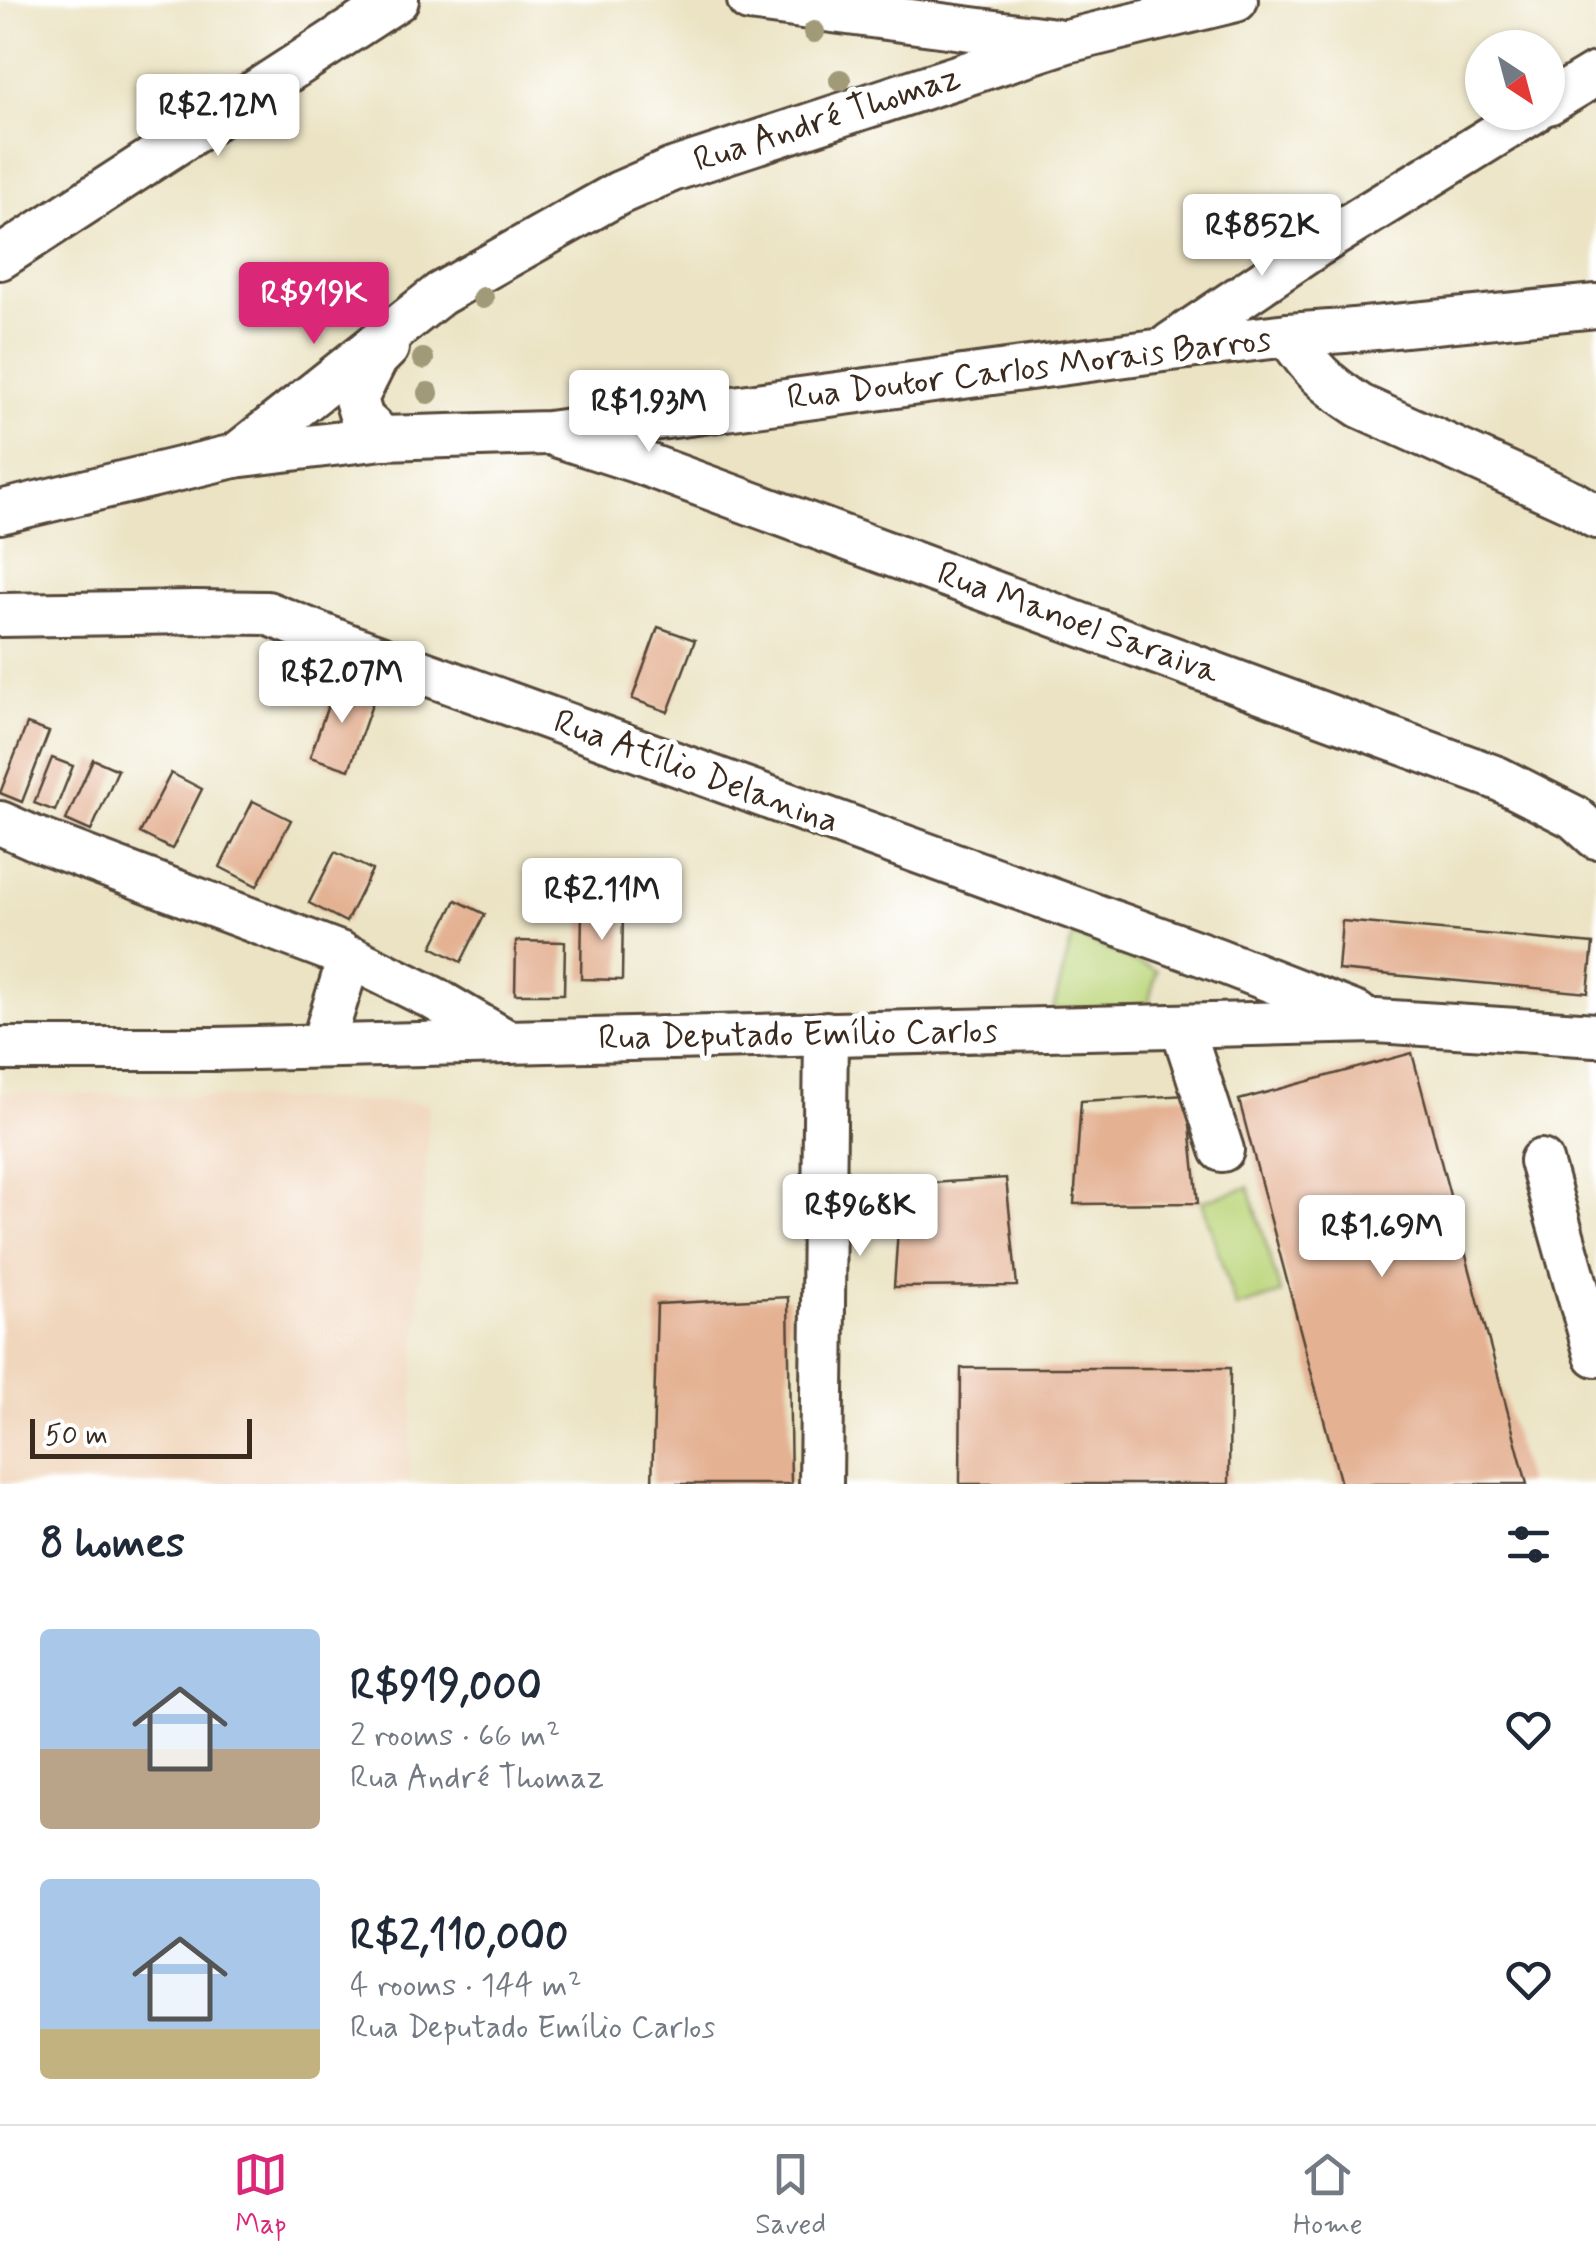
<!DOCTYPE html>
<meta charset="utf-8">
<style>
:root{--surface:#fff;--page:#f2f2f3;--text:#1f2937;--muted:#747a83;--line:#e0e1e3;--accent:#db2777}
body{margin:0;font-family:Mynerve,sans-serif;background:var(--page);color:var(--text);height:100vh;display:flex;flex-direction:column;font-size:38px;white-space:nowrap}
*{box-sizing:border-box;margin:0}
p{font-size:32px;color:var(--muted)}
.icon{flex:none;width:55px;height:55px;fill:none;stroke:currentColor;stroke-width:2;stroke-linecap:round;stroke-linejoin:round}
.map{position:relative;height:1484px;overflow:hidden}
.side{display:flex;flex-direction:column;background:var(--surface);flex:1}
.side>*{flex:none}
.needle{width:65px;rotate:144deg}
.fabs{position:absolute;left:1465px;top:30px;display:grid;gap:20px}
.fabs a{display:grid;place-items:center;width:100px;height:100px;border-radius:50%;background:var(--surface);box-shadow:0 2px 8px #0004;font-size:50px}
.scale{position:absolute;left:30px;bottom:25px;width:222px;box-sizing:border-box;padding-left:10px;border:5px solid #3b2a1e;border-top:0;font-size:28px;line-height:35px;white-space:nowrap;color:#3b2a1e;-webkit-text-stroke:8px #fff;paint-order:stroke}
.price{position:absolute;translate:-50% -85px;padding:0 22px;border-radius:10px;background:#fff;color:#222;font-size:32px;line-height:65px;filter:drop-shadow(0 2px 5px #0008)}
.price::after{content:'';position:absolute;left:50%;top:60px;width:30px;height:22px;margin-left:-15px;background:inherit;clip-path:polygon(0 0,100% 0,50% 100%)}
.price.active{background:var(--accent);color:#fff}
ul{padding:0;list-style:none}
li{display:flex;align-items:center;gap:30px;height:250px;padding:0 40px}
li span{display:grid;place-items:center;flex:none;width:280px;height:200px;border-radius:10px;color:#555}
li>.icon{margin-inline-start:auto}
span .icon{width:120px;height:120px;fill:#fffc;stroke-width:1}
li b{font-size:42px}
h2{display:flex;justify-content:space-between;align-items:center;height:120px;padding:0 40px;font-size:42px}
.dock{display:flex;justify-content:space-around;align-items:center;height:140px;border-top:2px solid var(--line);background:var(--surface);font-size:28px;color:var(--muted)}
.dock a{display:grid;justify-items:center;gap:5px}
.dock .active{color:var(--accent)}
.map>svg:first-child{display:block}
.built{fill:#f0d6bc}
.green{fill:#bcd67c;stroke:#7c804d;stroke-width:2.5}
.building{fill:#e4b193}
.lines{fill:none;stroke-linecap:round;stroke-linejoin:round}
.minor-casing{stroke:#554637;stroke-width:48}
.minor{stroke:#fff;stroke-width:42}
.tree{fill:#a09a78}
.labels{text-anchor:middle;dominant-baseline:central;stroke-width:10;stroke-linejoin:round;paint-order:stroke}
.street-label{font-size:35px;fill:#3b2a1e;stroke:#fff}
</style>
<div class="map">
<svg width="1596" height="1484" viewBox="0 0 1596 1484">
<rect width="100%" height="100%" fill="#fff"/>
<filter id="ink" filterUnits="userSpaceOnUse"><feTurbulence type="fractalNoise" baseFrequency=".01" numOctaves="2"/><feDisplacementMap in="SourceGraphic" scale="20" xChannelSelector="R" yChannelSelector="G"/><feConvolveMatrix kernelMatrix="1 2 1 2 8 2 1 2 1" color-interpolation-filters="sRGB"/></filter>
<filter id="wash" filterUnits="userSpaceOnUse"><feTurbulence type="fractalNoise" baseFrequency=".0048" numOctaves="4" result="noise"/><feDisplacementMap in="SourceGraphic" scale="40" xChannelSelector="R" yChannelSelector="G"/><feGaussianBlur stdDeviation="2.25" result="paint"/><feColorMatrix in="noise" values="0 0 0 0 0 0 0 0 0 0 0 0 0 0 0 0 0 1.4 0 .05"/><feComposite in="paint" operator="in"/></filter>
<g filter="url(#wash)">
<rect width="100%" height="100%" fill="#ebe3c3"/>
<!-- built -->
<path class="built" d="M0,1092L429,1103L409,1484H0Z"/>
<!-- green -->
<g class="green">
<path d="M1073,935L1157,971L1147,1008L1053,1010Z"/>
<path d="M1249,1187L1281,1294L1236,1308L1202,1201Z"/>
</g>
<g id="blocks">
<!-- building -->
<g class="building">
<path d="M658,627L695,640L668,712L632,699Z"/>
<path d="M336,682L375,696L349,770L310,757Z"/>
<path d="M27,724L49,732L22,802L0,793Z"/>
<path d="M52,758L73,766L55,811L34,803Z"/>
<path d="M93,759L118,770L91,831L66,820Z"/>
<path d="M171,773L202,789L172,849L140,833Z"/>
<path d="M253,801L291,820L257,886L220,867Z"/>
<path d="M335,852L372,870L346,922L309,903Z"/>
<path d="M456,900L485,914L461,962L432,947Z"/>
<path d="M582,906H623L622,980L581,979Z"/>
<path d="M1342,921L1593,944L1588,993L1338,970Z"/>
<path d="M516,941L565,942L564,994H515Z"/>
<path d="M1412,1053L1527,1484H1341L1239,1100Z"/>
<path d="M1187,1095L1198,1203L1074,1204L1081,1101Z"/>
<path d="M1006,1178L1017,1286L894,1287L901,1185Z"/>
<path d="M788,1297L791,1484H652L657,1304Z"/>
<path d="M961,1368H1230L1229,1484H960Z"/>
</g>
</g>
</g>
<g filter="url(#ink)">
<use href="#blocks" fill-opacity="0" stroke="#554637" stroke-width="2.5"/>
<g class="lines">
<!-- minor casing -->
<g class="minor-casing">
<g id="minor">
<path d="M749,0L1056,40"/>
<path d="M1548,103L1596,74"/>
<path d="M0,258L397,0"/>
<path d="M1288,335C1312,370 1325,383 1360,406L1572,502L1596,517"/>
<path d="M1171,344L1316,246L1533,112"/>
<path d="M558,436L642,463L1497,778L1574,817L1596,837"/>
<path d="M383,438L362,419L356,399L376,359L387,348"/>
<path d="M235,456L440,294L619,193L672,170L1067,41L1236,0"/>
<path d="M0,512L234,456L383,438L548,433L1163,350L1288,335L1344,331L1596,306"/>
<path d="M0,615L195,612L267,613L347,645L1218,960L1357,1014"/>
<path d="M0,823L34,838L342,954L347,959V965L322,1046"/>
<path d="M347,959H354L433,998L508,1042"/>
<path d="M1182,1026L1222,1150"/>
<path d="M0,1049H215L1376,1021L1596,1035"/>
<path d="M1541,1161L1596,1355"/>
<path d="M821,1484L826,1033"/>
</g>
</g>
<!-- minor -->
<use href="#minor" class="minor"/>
</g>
<!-- trees -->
<g class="tree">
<circle cx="814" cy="32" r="11"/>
<circle cx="840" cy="80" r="11"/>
<circle cx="483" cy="298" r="11"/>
<circle cx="423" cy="359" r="11"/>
<circle cx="428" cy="393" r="11"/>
</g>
</g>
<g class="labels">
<!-- street labels -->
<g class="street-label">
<text transform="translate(827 119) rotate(-18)">Rua André Thomaz</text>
<text transform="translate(1029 369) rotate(-7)">Rua Doutor Carlos Morais Barros</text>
<text transform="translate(1078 623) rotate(20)">Rua Manoel Saraiva</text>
<text transform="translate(696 772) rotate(20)">Rua Atílio Delanina</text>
<text transform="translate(798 1035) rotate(-1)">Rua Deputado Emílio Carlos</text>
</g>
</g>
</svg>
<div class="fabs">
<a><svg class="needle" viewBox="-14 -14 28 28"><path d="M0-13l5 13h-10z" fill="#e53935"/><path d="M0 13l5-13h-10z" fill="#747a83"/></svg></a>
</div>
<div class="scale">50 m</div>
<b class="price" style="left:218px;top:159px">R$2.12M</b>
<b class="price" style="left:1262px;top:279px">R$852K</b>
<b class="price active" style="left:314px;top:347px">R$919K</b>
<b class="price" style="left:649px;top:455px">R$1.93M</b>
<b class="price" style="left:342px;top:726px">R$2.07M</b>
<b class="price" style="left:602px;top:943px">R$2.11M</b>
<b class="price" style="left:860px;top:1259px">R$968K</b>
<b class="price" style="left:1382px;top:1280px">R$1.69M</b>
</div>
<section class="side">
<h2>8 homes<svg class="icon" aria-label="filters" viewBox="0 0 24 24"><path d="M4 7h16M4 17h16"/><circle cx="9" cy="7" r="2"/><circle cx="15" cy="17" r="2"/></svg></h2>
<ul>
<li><span style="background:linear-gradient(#a9c7e8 60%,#b9a48a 0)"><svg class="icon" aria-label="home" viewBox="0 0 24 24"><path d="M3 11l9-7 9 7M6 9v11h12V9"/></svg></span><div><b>R$919,000</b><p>2 rooms · 66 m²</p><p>Rua André Thomaz</p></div><svg class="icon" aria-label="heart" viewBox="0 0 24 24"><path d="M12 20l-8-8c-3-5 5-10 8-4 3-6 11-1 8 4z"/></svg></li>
<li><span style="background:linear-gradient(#a9c7e8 75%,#c2b280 0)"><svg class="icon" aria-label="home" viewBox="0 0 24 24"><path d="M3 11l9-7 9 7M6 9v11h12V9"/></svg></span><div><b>R$2,110,000</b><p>4 rooms · 144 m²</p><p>Rua Deputado Emílio Carlos</p></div><svg class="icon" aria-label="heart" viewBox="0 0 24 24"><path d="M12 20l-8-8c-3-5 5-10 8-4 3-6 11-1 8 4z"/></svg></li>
</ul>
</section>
<nav class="dock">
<a class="active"><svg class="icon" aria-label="map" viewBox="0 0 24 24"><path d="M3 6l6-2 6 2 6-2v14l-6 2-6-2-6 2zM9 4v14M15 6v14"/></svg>Map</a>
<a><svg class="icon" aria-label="saved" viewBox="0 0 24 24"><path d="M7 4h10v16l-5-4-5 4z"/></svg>Saved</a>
<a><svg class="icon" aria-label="home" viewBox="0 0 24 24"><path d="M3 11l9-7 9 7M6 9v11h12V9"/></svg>Home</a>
</nav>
